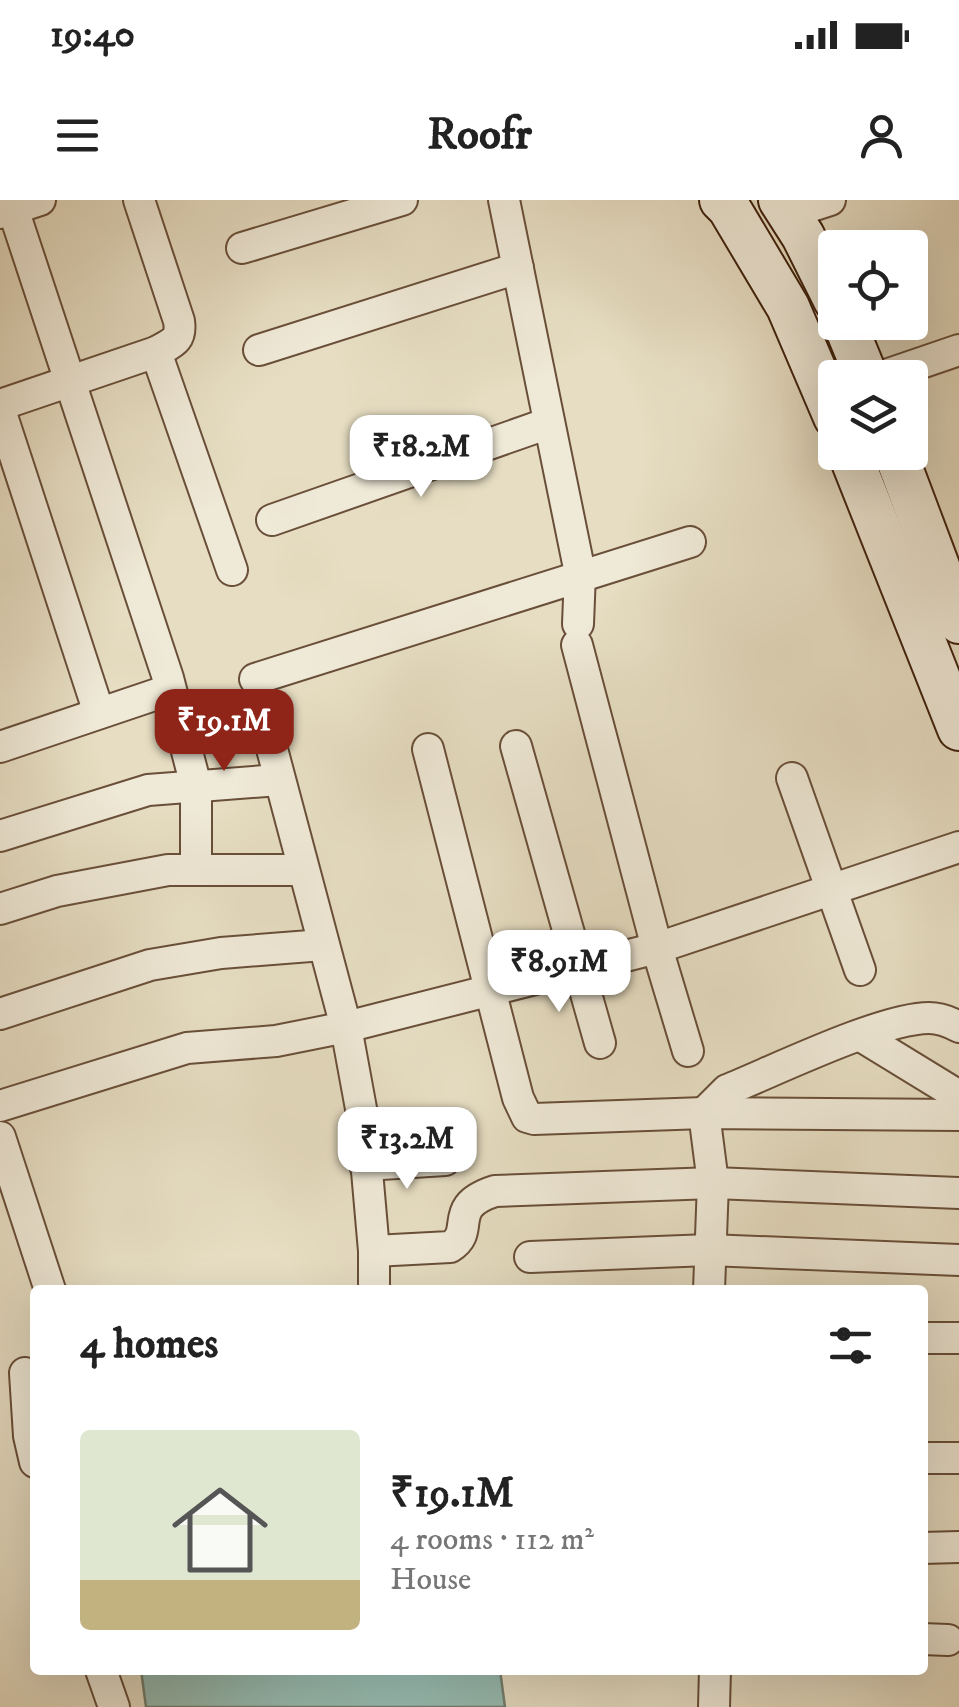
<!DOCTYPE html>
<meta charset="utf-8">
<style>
:root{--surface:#fff;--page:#f2f2f2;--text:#222;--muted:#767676;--line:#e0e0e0;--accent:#8f2418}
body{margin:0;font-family:"IM FELL DW Pica",serif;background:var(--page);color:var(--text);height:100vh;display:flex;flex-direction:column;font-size:38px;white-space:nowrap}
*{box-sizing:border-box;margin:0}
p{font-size:32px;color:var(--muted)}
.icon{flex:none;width:55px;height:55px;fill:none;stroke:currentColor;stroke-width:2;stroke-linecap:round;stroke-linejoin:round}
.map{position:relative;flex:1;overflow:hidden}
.details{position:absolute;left:30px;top:1085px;width:898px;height:390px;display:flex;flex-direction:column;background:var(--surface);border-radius:10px;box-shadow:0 10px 40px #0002}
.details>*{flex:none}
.buttons{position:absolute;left:818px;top:30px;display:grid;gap:20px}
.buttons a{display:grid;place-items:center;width:110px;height:110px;border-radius:10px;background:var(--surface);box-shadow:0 10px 40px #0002;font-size:50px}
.price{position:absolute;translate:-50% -85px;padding:0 22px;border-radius:20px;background:#fff;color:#222;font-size:32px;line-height:65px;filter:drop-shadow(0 2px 5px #0008)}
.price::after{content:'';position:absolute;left:50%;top:60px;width:30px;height:22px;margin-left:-15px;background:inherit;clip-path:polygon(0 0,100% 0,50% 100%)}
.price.on{background:var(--accent);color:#fff}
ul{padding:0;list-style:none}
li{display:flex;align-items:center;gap:30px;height:250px;padding:0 50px}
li+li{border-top:2px solid var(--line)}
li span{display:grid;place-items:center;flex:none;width:280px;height:200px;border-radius:10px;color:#555}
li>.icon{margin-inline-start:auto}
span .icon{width:120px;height:120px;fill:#fffc;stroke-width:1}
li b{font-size:42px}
h2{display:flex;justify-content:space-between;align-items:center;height:120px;padding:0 50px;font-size:42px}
.status{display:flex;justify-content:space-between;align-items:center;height:70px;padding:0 50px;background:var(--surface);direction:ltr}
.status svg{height:28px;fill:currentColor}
header{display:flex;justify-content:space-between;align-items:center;height:130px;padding:0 50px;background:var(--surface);font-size:45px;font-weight:800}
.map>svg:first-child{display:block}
.water{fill:#96bcb2;stroke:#737e6f;stroke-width:2.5}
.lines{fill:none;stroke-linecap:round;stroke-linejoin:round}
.minor-casing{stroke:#694f39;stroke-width:34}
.secondary-casing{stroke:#3f200b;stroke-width:46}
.minor{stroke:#efe9d7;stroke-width:30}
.secondary{stroke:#efe9d7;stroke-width:42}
</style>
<div class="status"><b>19:40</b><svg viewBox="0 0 49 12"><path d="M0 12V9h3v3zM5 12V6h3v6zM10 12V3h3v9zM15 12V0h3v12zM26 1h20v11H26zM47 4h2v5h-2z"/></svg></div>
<header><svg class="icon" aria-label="menu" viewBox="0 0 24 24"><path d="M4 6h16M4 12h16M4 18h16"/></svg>Roofr<svg class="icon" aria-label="person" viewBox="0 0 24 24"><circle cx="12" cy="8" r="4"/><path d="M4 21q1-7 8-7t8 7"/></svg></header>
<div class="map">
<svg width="959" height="1507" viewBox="0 0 959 1507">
<rect width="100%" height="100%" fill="#e6ddc2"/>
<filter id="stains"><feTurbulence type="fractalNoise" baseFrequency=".002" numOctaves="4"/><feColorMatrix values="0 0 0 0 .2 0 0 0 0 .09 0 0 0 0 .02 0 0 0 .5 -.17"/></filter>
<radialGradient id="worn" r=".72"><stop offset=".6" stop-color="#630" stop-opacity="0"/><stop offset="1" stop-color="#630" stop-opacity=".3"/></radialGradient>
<!-- water -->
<path class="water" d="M141,1470H500L505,1507H146Z"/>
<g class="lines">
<!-- minor casing -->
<g class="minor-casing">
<g id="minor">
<path d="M504,0L580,373L578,424"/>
<path d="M13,9L168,478L196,586V670"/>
<path d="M0,13L40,0"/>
<path d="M790,13L830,0"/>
<path d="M242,48L402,0"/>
<path d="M259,150L518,68"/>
<path d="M156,152L232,370"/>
<path d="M877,178L959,150"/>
<path d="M0,205L156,152C172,143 182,141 179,121L139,0"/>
<path d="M0,210L99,513"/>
<path d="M272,320L549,223"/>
<path d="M577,445L657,748L688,851"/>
<path d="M255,479L690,342"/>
<path d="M516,546L600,843"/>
<path d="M0,547L169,490"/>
<path d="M272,549L346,827L362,914L374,1051V1090"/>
<path d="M428,549L518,898L527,917L534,919L704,913L959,915"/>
<path d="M792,578L860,770"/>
<path d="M0,636L148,590L279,580"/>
<path d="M0,709L57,691L168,670H302"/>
<path d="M0,814L150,765L221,753L323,745"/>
<path d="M861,836L959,896"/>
<path d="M0,906L187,848L276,841L346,827L657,748L959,647"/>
<path d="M0,937L50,1090"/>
<path d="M365,965L445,960"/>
<path d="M374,1051L450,1047C477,1031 445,1007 495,991L713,983L959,993"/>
<path d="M530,1057L709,1050L959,1060"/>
<path d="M709,1090L713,983L704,913L727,890C774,871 882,818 929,818C940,818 950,822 959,827"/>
<path d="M922,1138H959"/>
<path d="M25,1173L29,1236L35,1262"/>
<path d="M922,1258H959"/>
<path d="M922,1348L959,1347"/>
<path d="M922,1439L948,1440"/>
<path d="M101,1470L114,1507"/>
<path d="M714,1507L715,1470"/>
</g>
</g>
<!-- secondary casing -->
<g class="secondary-casing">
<g id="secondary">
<path d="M721,0L729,8L788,107L835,217"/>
<path d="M780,0L803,36L835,100"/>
<path d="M844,122L867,178"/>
<path d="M849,252L959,529"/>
<path d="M895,252L959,422"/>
</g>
</g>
<!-- minor -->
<use href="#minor" class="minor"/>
<!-- secondary -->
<use href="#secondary" class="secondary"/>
</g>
<rect width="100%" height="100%" filter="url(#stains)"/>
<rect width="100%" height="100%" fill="url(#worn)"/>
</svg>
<div class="buttons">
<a><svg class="icon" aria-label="locate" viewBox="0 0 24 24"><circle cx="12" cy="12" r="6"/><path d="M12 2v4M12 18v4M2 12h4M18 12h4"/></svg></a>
<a><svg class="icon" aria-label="layers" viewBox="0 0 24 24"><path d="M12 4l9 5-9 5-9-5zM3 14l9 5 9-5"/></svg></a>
</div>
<b class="price" style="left:421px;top:300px">₹18.2M</b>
<b class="price on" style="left:224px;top:574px">₹19.1M</b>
<b class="price" style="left:559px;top:815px">₹8.91M</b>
<b class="price" style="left:407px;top:992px">₹13.2M</b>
<section class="details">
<h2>4 homes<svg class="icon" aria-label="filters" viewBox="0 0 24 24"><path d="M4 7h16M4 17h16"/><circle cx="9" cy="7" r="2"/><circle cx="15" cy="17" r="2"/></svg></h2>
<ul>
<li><span style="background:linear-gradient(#dfe7d0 75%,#c2b280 0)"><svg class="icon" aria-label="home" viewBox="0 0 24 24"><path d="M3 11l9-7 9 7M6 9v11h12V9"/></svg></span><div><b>₹19.1M</b><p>4 rooms · 112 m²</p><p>House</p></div></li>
</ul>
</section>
</div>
